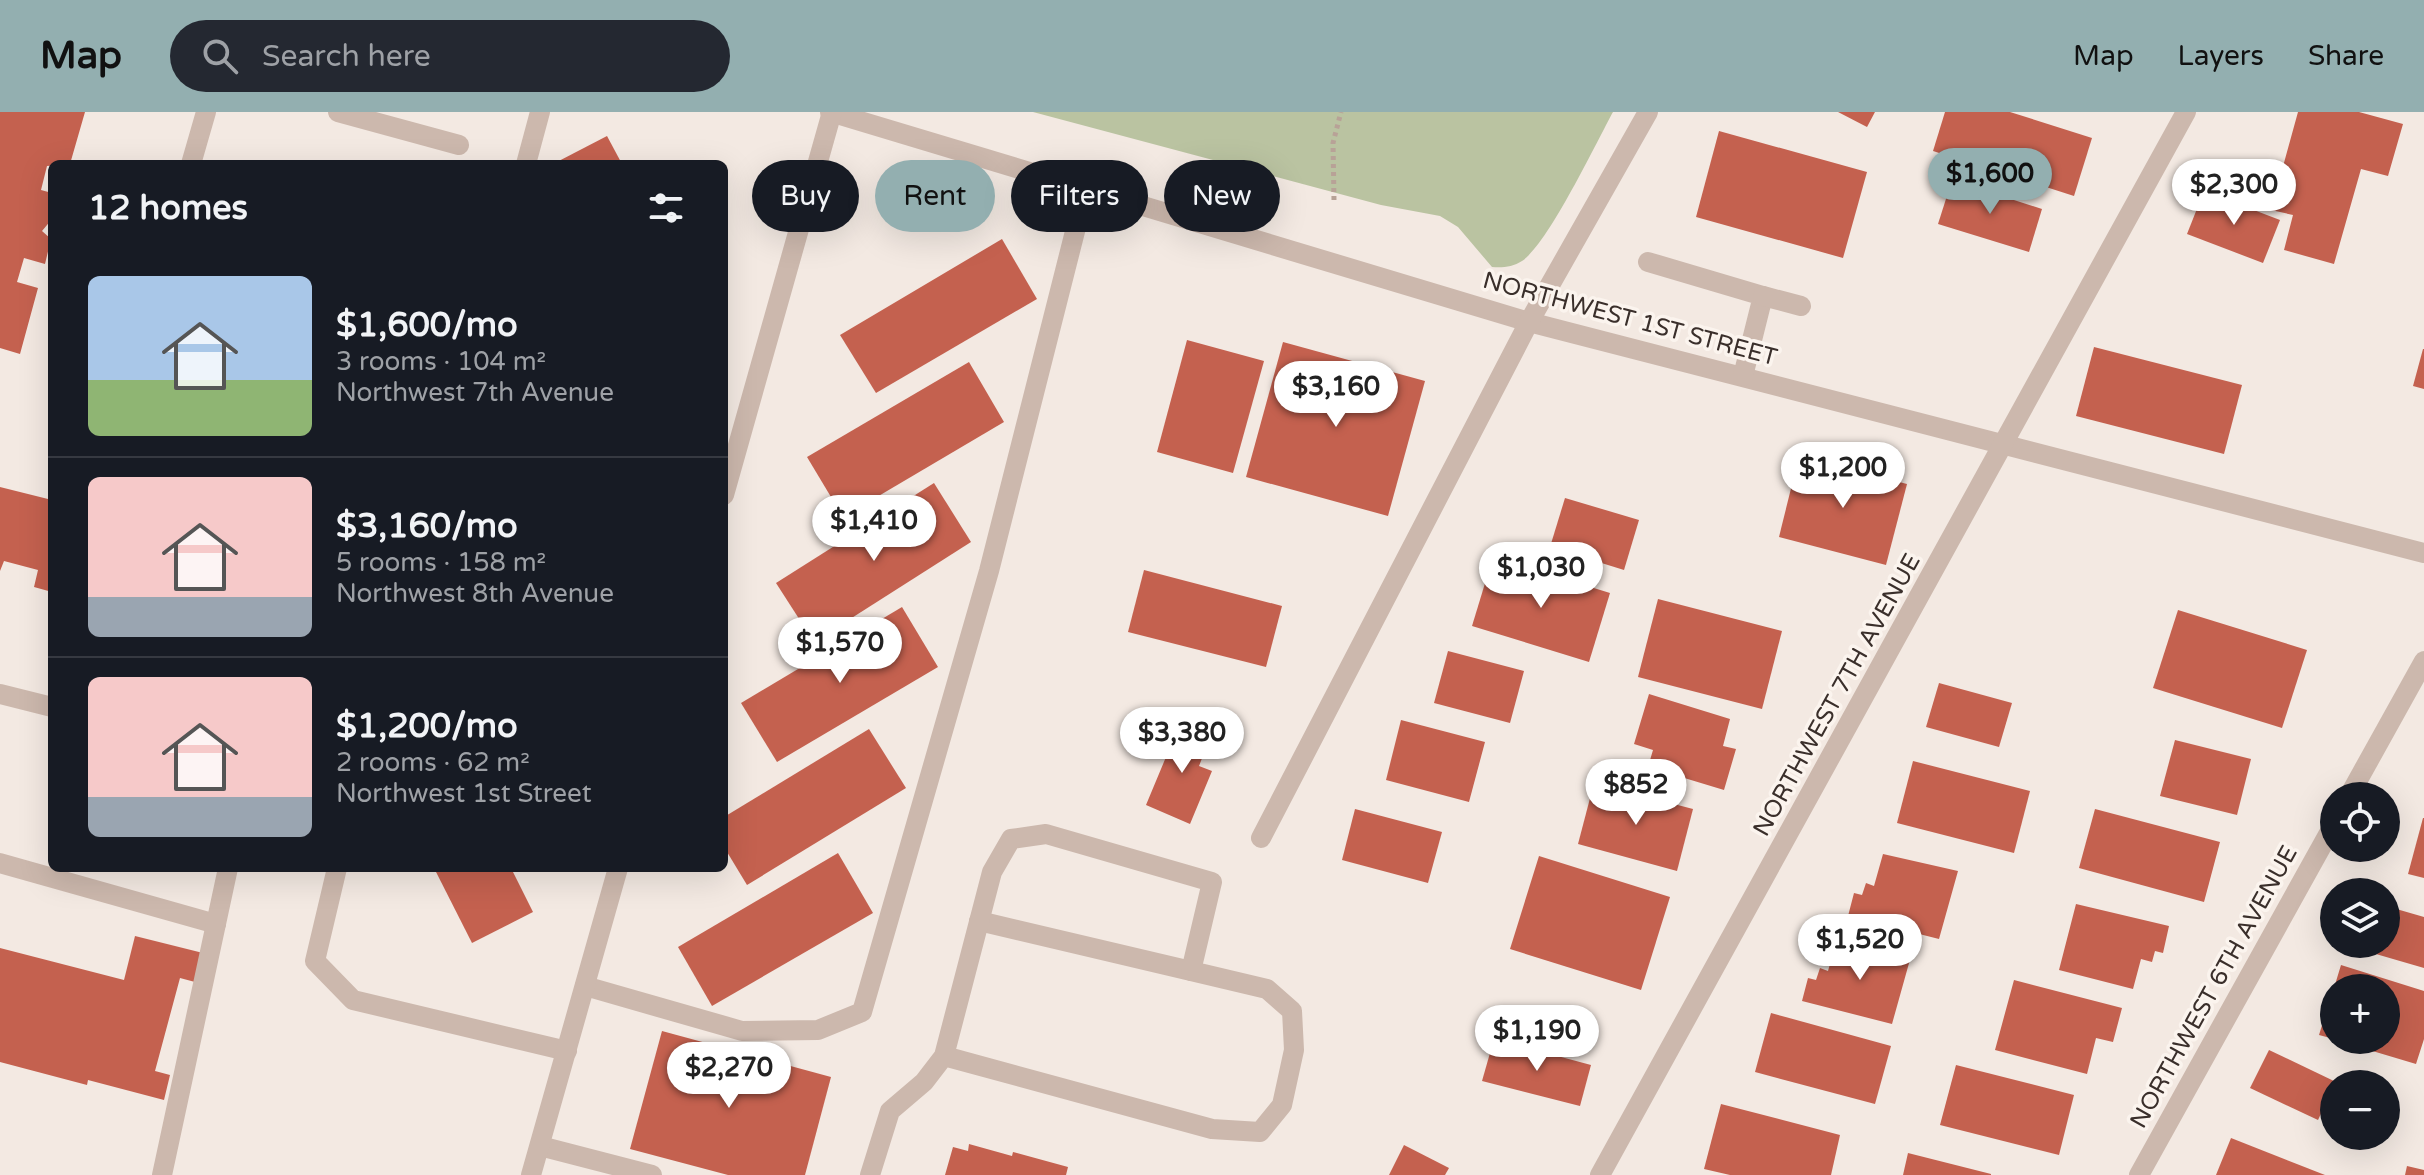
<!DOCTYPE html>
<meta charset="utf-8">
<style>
:root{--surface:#171b24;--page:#242831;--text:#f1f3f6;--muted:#9ea1a6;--line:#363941;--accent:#93afb0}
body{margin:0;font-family:"Varela Round",sans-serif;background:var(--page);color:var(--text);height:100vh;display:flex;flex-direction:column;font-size:30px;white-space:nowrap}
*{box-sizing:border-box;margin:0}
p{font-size:26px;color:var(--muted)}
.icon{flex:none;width:44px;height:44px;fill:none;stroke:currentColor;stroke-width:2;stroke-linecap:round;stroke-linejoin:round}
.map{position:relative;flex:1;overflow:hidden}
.drawer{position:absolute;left:48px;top:48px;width:680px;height:712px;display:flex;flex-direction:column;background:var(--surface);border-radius:12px;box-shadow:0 8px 32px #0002}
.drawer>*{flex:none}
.guide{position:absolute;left:752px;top:48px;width:760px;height:72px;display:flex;gap:16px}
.tools{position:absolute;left:2320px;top:670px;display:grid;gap:16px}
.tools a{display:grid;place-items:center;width:80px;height:80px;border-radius:50%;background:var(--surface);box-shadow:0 8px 32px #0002;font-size:40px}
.price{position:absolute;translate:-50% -68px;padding:0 18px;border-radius:28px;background:#fff;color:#222;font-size:26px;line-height:52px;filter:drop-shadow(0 2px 4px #0008)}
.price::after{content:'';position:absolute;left:50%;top:48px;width:24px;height:18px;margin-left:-12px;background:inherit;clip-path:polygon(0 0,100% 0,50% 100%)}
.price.on{background:var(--accent);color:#111}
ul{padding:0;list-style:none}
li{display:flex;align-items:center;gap:24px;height:200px;padding:0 40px}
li+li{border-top:2px solid var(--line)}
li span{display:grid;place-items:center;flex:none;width:224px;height:160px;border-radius:12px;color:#555}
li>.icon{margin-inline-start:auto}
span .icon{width:96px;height:96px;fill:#fffc;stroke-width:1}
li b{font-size:34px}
h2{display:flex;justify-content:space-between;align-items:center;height:96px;padding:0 40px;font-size:34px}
.pill{padding:0 28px;border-radius:36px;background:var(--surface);box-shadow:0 8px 32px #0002;font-size:28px;line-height:72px}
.pill.on{background:var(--accent);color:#111}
header{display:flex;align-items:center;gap:48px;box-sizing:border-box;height:112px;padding:0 40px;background:var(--accent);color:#111}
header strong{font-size:38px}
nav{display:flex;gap:44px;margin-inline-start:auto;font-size:28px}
.search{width:560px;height:72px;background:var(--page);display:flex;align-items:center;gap:20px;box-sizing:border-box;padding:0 28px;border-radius:44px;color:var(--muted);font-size:30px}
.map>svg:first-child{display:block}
.park{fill:#bac3a1}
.building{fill:#c4614f}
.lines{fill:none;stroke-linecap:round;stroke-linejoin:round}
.path{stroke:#b8a297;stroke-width:5;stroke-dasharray:4 4;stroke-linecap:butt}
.minor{stroke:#ccb8ad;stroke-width:20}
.labels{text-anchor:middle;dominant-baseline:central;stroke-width:7;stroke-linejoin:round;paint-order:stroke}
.street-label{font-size:24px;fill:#3a2f2b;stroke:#fbf4ee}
</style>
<header>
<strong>Map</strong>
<div class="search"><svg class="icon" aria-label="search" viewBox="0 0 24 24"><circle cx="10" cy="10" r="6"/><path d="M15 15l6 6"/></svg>Search here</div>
<nav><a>Map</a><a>Layers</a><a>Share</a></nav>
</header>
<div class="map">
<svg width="2424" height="1063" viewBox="0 0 2424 1063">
<rect width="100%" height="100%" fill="#f3e9e2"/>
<!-- park -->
<path class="park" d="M1033,0H1613C1596,31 1548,132 1522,149C1513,155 1502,156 1492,155L1458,115L1440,104L1381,93Z"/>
<!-- building -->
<g class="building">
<path d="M0,0H85L70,52L47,54L41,78L52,81V107L42,119L51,127L45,152L24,146L17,170L38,176L20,242L0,236Z"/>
<path d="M1838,0H1875L1867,15Z"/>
<path d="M1945,0H2010L2092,26L2074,84L1933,39Z"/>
<path d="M2298,0H2359L2403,12L2388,64L2361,57L2334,152L2284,138L2293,103L2271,98Z"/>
<path d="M1719,19L1867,60L1843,146L1696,105Z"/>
<path d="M607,24L622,52H553Z"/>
<path d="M1952,68L2042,97L2029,140L1938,112Z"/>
<path d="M2204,79L2280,108L2263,151L2187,122Z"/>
<path d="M1002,127L1037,187L876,281L840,223Z"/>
<path d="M1187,228L1264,249L1233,361L1157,340Z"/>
<path d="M1283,230L1425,269L1388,404L1246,365Z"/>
<path d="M2094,235L2242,273L2224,342L2076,304Z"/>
<path d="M2423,237H2424V277L2413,274Z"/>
<path d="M969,250L1004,310L843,405L807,345Z"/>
<path d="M1799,344L1907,372L1886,453L1779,425Z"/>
<path d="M934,371L971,430L814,530L776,471Z"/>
<path d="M0,375L52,388V480L34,475L38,458L4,449L0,459Z"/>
<path d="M1565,386L1639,408L1624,458L1550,435Z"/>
<path d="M1493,445L1610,481L1589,550L1472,514Z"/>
<path d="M1144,458L1282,494L1266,555L1128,520Z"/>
<path d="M1658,487L1782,519L1762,597L1638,565Z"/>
<path d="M902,495L938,555L777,650L741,591Z"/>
<path d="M2178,498L2307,538L2282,616L2153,576Z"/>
<path d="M1448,539L1524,559L1510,611L1434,591Z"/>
<path d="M1939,571L2012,591L1999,635L1926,615Z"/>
<path d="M1649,582L1730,607L1723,634L1736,637L1724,678L1648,655L1653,638L1634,632Z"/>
<path d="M1401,608L1485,630L1469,690L1386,668Z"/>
<path d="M1181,609L1212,621L1199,654L1212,659L1190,712L1146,693Z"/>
<path d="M869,617L906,676L747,773L724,735V705Z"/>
<path d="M2175,628L2251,647L2237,703L2160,684Z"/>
<path d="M1913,649L2030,679L2014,741L1897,711Z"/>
<path d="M1594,671L1693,697L1677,759L1578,732Z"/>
<path d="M1355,697L1442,720L1428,771L1342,748Z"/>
<path d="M2095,697L2220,730L2204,790L2079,756Z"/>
<path d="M2423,706H2424V766L2408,762Z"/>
<path d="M838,741L873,801L712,894L678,835Z"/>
<path d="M1883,742L1958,759L1939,827L1848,804L1854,781L1862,783L1866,771L1874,774Z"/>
<path d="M1539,744L1670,785L1641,878L1510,837Z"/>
<path d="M434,756H511L533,800L472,831Z"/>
<path d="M2076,792L2169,814L2163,841L2155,839L2152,850L2141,847L2133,877L2059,858Z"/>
<path d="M2386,794L2424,805V856L2369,840L2371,832H2386Z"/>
<path d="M135,824L203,841L195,870L180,866L155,959L170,963L164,988L88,968L87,973L0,950V836L124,868Z"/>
<path d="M1837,827L1911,844L1892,912L1802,889L1808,866L1816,868L1820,856L1828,859Z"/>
<path d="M2341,853L2424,879V927L2416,952L2339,929L2386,928V876H2334Z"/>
<path d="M2014,868L2122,896L2113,930L2096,926L2087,962L1995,938Z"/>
<path d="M2333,878H2334V927L2319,923Z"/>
<path d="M1771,901L1891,934L1875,992L1755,960Z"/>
<path d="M662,919L831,965L805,1063H728L630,1037Z"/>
<path d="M1494,927L1591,953L1580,994L1482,969Z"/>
<path d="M2269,938L2336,970L2318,1008L2250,976Z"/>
<path d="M1956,953L2074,983L2059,1043L1940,1013Z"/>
<path d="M1721,992L1840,1023L1831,1063H1730L1704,1057Z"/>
<path d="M2231,1026L2325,1063H2216Z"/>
<path d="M969,1032L1012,1044L1013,1040L1068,1055L1066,1063H945L953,1035L968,1039Z"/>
<path d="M1404,1033L1449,1056L1445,1063H1389Z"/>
<path d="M1908,1041L1991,1062V1063H1903Z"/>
<path d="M2407,1054L2424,1058V1063H2405Z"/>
</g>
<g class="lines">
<!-- path -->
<path class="path" d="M1334,88L1333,31L1341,0"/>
<!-- minor -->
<g class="minor">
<path d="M338,0L459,33"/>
<path d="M830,0L1529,210L2424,441"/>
<path d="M191,52L206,0"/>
<path d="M526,52L540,0"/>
<path d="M1648,150L1763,184L1743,264"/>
<path d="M1763,184L1801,194"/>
<path d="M724,383L832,0"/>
<path d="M0,582L52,595"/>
<path d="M2349,684L2424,549"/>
<path d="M1261,726L1529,210L1648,0"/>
<path d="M0,751L216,812"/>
<path d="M337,756L315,849L353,888L567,939"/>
<path d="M979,809L1191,859"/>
<path d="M585,874L742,919L818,918L862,900L989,459L1086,76"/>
<path d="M540,1034L652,1063"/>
<path d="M162,1063L228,756"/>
<path d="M531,1063L618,756"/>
<path d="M870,1063L890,999L924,970L944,944L992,760L1011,727L1046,722L1212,770L1191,859L1267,877L1292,899L1294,938L1282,993L1260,1020L1212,1017L944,944"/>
<path d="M1600,1063L2186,0"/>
<path d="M2139,1063L2334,712"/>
</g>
</g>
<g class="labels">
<!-- street labels -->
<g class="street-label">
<text transform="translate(1630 207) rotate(15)">NORTHWEST 1ST STREET</text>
<text transform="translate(1837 583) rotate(-61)">NORTHWEST 7TH AVENUE</text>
<text transform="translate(2214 875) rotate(-61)">NORTHWEST 6TH AVENUE</text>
</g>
</g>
</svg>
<div class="tools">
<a><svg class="icon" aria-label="locate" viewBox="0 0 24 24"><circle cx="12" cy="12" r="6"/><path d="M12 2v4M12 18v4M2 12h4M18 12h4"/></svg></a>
<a><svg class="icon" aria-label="layers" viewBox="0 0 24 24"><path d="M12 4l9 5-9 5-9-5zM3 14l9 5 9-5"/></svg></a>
<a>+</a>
<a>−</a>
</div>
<b class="price on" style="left:1990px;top:104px">$1,600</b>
<b class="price" style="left:2234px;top:115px">$2,300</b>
<b class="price" style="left:1336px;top:317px">$3,160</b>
<b class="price" style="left:1843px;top:398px">$1,200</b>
<b class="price" style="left:874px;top:451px">$1,410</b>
<b class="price" style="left:1541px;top:498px">$1,030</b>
<b class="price" style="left:840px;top:573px">$1,570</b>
<b class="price" style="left:1182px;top:663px">$3,380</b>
<b class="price" style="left:1636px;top:715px">$852</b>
<b class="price" style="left:1860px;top:870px">$1,520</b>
<b class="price" style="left:1537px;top:961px">$1,190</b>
<b class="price" style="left:729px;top:998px">$2,270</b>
<div class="guide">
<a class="pill">Buy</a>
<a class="pill on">Rent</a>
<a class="pill">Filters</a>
<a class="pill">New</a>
</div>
<section class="drawer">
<h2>12 homes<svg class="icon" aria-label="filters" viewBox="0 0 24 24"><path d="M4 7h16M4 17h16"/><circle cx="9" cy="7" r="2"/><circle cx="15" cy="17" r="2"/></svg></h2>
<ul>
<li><span style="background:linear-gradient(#a9c7e8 65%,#8fb573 0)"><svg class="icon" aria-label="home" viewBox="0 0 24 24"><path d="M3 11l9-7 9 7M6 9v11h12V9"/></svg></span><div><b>$1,600/mo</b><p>3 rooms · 104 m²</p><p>Northwest 7th Avenue</p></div></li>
<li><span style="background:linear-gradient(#f6c9c9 75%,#9aa5b1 0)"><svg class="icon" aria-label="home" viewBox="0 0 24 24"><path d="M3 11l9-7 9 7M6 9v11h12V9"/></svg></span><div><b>$3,160/mo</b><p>5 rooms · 158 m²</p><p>Northwest 8th Avenue</p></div></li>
<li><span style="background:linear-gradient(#f6c9c9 75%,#9aa5b1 0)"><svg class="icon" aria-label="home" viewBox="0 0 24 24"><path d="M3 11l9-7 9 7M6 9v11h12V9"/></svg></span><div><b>$1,200/mo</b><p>2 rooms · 62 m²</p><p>Northwest 1st Street</p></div></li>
</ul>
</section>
</div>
